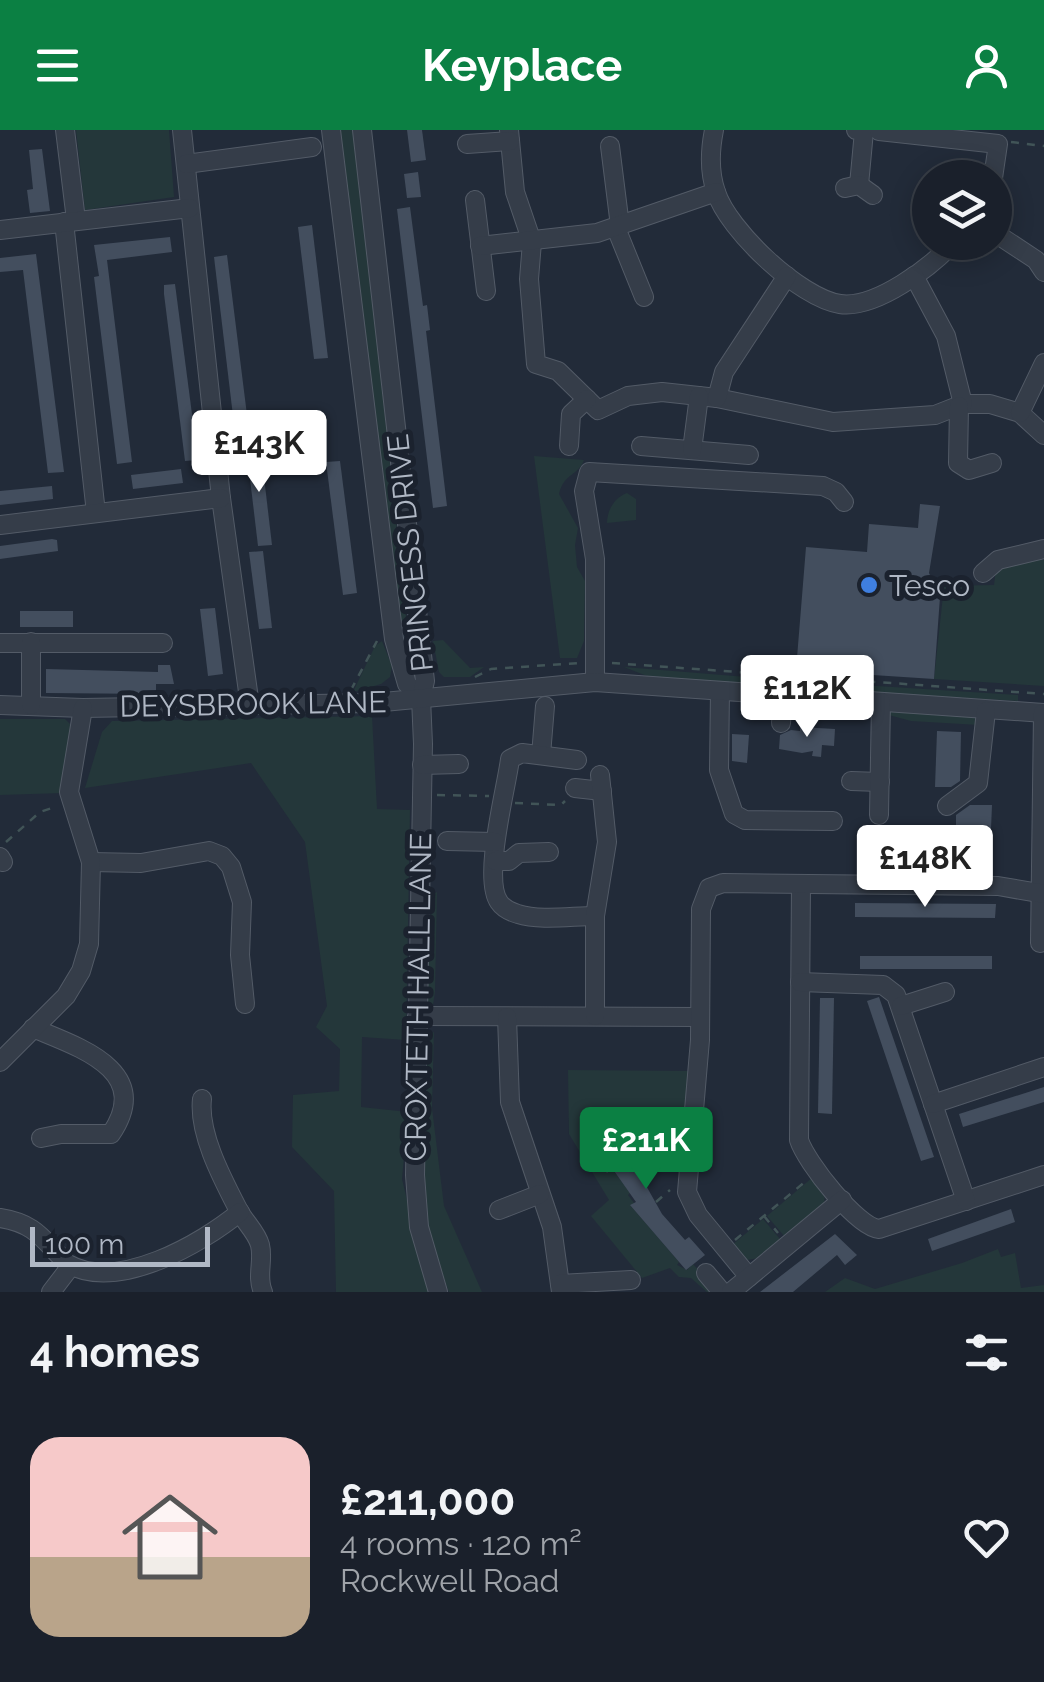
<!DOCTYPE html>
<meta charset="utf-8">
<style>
:root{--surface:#1a202b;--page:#232833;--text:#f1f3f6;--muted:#9fa3a9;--line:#383e47;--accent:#0b8043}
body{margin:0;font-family:Raleway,sans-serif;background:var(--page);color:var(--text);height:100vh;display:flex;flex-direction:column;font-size:38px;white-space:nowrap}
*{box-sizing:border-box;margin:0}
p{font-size:32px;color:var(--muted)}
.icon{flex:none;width:55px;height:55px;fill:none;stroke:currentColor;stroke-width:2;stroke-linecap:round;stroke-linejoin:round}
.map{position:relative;height:1162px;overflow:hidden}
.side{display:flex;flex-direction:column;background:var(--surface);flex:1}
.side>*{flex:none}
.tools{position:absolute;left:912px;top:30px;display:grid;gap:20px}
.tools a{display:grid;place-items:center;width:100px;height:100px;border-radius:50%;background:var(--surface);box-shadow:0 5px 25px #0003,0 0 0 2px var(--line);font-size:50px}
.scale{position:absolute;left:30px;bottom:25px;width:180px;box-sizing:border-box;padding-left:10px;border:5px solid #b0b8c5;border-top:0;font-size:28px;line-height:35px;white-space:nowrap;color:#b0b8c5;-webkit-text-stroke:8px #1b222e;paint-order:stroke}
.price{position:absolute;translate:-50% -85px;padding:0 22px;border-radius:10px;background:#fff;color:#222;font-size:32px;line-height:65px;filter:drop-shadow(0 2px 5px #0008)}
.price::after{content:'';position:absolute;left:50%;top:60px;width:30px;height:22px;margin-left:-15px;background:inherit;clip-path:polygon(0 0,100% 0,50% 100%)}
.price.on{background:var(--accent);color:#fff}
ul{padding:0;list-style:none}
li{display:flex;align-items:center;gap:30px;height:250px;padding:0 30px}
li+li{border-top:2px solid var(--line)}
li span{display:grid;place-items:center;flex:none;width:280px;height:200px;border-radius:30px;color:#555}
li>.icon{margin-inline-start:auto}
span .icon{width:120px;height:120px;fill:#fffc;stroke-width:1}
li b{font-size:42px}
h2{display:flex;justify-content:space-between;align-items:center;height:120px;padding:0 30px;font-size:42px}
header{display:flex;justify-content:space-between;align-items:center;height:130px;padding:0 30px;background:var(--accent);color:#fff;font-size:45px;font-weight:700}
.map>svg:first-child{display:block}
.green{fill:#24373a}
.building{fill:#434e5e}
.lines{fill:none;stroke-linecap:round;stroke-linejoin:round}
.minor-casing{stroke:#535b67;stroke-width:20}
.path{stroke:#415457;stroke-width:2.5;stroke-dasharray:8 8;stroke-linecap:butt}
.minor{stroke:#353d49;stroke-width:18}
.shop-dot{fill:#3f7fe0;stroke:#1b222e;stroke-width:4}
.labels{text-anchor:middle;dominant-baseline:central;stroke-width:10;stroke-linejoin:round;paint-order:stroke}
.street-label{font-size:30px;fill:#b0b8c5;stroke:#1b222e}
.poi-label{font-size:30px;fill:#b0b8c5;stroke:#1b222e;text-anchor:start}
</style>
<header><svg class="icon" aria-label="menu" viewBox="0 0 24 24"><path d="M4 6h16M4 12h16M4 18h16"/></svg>Keyplace<svg class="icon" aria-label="person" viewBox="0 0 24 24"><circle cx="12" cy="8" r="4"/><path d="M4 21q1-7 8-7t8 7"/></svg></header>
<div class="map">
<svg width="1044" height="1162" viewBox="0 0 1044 1162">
<rect width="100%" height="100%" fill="#222b39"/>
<!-- green -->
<g class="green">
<path d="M76,0H169L174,67L85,80Z"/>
<path d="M339,0H355L408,506L403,505L398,491Z"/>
<path d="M534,326L584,330C578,346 564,343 559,364L578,398L575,415L577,437L585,451L584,511L577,528H560Z"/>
<path d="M627,363L636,369V390L607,393C607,380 615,367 627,363Z"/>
<path d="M1037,430H1044V556L934,549L944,456L994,455L996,438Z"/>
<path d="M443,510L470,538L484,537L470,547H444L439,542L433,511Z"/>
<path d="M382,511L392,536L390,547L381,554L353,562L375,516Z"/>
<path d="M624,537L759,548V555L647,546Z"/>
<path d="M830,553L1018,565V571L829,560Z"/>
<path d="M890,581L974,587L979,595L911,591L885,584Z"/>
<path d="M372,586L377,679L410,680L406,910L362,907L361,977L408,982L402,1049L429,1162H336L334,1061L292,1017L293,965L339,961L340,919L316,897L327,876L305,712L251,633L85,658L102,602L112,591Z"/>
<path d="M0,589H65L73,597L63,663L0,665Z"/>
<path d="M437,762L435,862L433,875H428V767Z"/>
<path d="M434,902L432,978L444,1076L482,1162H449L427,1102L423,1075L426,907Z"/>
<path d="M568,940L690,941L683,1008L659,1019L652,1011L653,999L643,997L636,988L596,1018L601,1025L597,1029L606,1042L612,1038L630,1063L628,1065L634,1073L631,1076L679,1132L677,1135L687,1140L693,1134L718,1162H707L691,1148L679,1147L670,1138L642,1148L591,1086L609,1070L569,1004Z"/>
<path d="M813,1047L825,1062L824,1075L785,1107L767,1086Z"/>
<path d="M763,1089L780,1109L759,1128L747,1130L732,1115Z"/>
<path d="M998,1119L1001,1127L1015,1123L1021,1158L1044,1155V1162H825L845,1148L875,1159L962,1133Z"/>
</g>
<!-- building -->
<g class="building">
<path d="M407,0H422L426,30L411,32Z"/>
<path d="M42,19L50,81L30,83L27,60L33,59L29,20Z"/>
<path d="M418,42L421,67L407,68L404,44Z"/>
<path d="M410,77L423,176L427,175L430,200L426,201L447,376L433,378L397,79Z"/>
<path d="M312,95L328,228L314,229L298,97Z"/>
<path d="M170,107L172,122L107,130L132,332L117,334L94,147L99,146L94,115Z"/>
<path d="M36,124L64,342L48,343L23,140L0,142V128Z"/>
<path d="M227,125L250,309L236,311L214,127Z"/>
<path d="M175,154L198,330L185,331L164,164V155Z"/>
<path d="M260,313L272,415L258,416L246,315Z"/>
<path d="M340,331L357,463L343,465L326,332Z"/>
<path d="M181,339L183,353L133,359L131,345Z"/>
<path d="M52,356L53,369L0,375V361Z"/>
<path d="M920,374L940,376L929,443L940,467L934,549L796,540L806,417L867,422L869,394L918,398Z"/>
<path d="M52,409L57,410L58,421L0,429V416Z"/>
<path d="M263,421L272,498L259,499L249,422Z"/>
<path d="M215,478L223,544L208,546L200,479Z"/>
<rect x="20" y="481" width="53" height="16"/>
<path d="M158,535H170L174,554H156V564L46,563V539L158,542Z"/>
<path d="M800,597L835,599L834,616L822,615L821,627L812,626L813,621L802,623L779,619L780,605L791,600L800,601Z"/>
<path d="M937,601L961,602L960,651L951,657H935Z"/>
<path d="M732,604L749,605L747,633L732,631Z"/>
<path d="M970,675H992L991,699L956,698V685Z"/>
<path d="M855,773L996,774L995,788L855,787Z"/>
<rect x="860" y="826" width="132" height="13"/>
<path d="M879,867L934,1027L921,1031L867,871Z"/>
<path d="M820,868H834L832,984L818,983Z"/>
<path d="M1044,957V972L963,997L959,984Z"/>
<path d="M637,994L656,1021L635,1036L662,1084L685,1110L689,1107L705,1125L686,1140L630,1075L636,1072L612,1038L607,1043L597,1029L603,1024L600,1020Z"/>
<path d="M1011,1079L1015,1092L932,1121L928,1109Z"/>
<path d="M835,1104L857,1125L845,1135L837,1125L793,1162H760Z"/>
</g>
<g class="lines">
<!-- minor casing -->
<g class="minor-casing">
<g id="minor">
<path d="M65,0L76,90"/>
<path d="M182,0L221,368L250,576"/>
<path d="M331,0L394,509L407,554L421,568"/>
<path d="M362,0L425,551L421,568L423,614L415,1045L419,1097L438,1162"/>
<path d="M509,0L515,62L532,112L529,149L536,234L558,241L598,280L628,266L662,262L717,268L833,292L935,285L963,274H990L1020,283L1044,305"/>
<path d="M714,0C710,20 709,42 716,62C728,100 800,168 840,174C876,179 931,137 954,112"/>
<path d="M856,0L864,1L859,55"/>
<path d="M879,1L998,14L993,48"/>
<path d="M467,14L510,11"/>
<path d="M610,16L620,96"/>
<path d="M186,34L312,17"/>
<path d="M845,58L859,55L873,65"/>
<path d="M475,70L486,161"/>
<path d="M64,92L96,383"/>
<path d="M616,98L644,167"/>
<path d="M0,100L190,78"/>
<path d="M995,103L1036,130L1044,142"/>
<path d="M480,116L597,103L716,62"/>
<path d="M914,146L946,206L963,274"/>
<path d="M717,268L724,242L787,146"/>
<path d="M959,276L958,333L969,340L992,333"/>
<path d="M1020,283L1044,233"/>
<path d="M569,316L571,284L587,269"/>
<path d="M641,316L749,325"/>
<path d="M692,320L699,266"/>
<path d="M0,395L221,368"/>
<path d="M983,443L998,430L1044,419"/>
<path d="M0,513H163"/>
<path d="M595,552V429L584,361L589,342L823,356L836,362L844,372"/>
<path d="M720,561L719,640L734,684L745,690L833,691"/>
<path d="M0,575L83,578L373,573L595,552L1044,583"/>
<path d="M31,575V512"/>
<path d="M781,593L783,565"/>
<path d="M541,625L545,576"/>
<path d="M577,630L522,623L510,629C507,656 482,748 499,772C503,778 511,782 518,784C540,791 572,786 595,786"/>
<path d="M422,635L459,634"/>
<path d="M851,651L880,652"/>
<path d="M575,658L602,661"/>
<path d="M947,676L978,653L986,581"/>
<path d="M879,685L881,572"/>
<path d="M447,711L495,712"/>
<path d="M0,727L3,732"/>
<path d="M495,731H509L519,723L549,722"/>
<path d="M91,732L141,733L209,721L222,726L231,737L242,772L240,825L245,874"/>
<path d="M801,754L799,1010C806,1032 857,1097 879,1099L1044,1045"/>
<path d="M1040,813L1043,583"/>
<path d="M800,852L883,855L896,865L966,1071"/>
<path d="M901,876L945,862"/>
<path d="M417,886L699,887"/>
<path d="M595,886V786L607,712L600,645"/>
<path d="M507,887L510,972L552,1097L561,1162"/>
<path d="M33,898C78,917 154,940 111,1004H61L41,1008"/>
<path d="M0,932L66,866L81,841L89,814L91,732L69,662L83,578"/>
<path d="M202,969C198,1004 223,1050 239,1081C245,1092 257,1103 260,1115C264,1131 256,1146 263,1162"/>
<path d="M933,974L1044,937"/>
<path d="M499,1080L540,1064"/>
<path d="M0,1088C38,1094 43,1111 68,1134C118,1162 201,1114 240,1082"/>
<path d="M706,1143L722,1162"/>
<path d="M749,1147L698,1085L687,1062L700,910L701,779L709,758L723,753L998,756L1044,764"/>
<path d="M560,1154L631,1150"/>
<path d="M51,1162L71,1136"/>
<path d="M731,1162L842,1070"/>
</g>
</g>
<!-- path -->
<g class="path">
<path d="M1011,12L1044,16"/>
<path d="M612,533L1044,564"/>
<path d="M801,545L802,540"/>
<path d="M475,547L491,539L579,533"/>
<path d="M351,560L377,511"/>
<path d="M437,665L489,666"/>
<path d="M515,673L561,675L565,671"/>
<path d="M6,712L40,682L55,677"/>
<path d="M656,1072L670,1060"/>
<path d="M764,1086L778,1103"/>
<path d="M735,1110L806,1051"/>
</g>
<!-- minor -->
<use href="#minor" class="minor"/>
</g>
<!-- markers -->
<circle class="shop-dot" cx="869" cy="455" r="10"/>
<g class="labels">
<!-- street labels -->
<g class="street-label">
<text transform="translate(410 423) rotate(-96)">PRINCESS DRIVE</text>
<text transform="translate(253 574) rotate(-1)">DEYSBROOK LANE</text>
<text transform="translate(418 867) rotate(-89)">CROXTETH HALL LANE</text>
</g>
<!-- poi labels -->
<g class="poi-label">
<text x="889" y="455">Tesco</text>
</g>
</g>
</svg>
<div class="tools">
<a><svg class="icon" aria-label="layers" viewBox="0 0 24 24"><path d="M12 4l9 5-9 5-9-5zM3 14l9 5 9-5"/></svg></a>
</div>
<div class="scale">100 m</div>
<b class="price" style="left:259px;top:365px">£143K</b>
<b class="price" style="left:807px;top:610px">£112K</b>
<b class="price" style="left:925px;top:780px">£148K</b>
<b class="price on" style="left:646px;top:1062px">£211K</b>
</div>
<section class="side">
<h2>4 homes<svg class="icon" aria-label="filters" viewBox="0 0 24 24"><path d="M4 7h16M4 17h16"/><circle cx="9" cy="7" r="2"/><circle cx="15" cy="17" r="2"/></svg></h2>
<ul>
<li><span style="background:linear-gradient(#f6c9c9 60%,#b9a48a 0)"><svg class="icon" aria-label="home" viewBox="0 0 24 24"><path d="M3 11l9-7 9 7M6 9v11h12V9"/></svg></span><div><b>£211,000</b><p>4 rooms · 120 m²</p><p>Rockwell Road</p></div><svg class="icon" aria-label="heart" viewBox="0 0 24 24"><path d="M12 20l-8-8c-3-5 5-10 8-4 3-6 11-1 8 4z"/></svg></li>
</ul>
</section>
